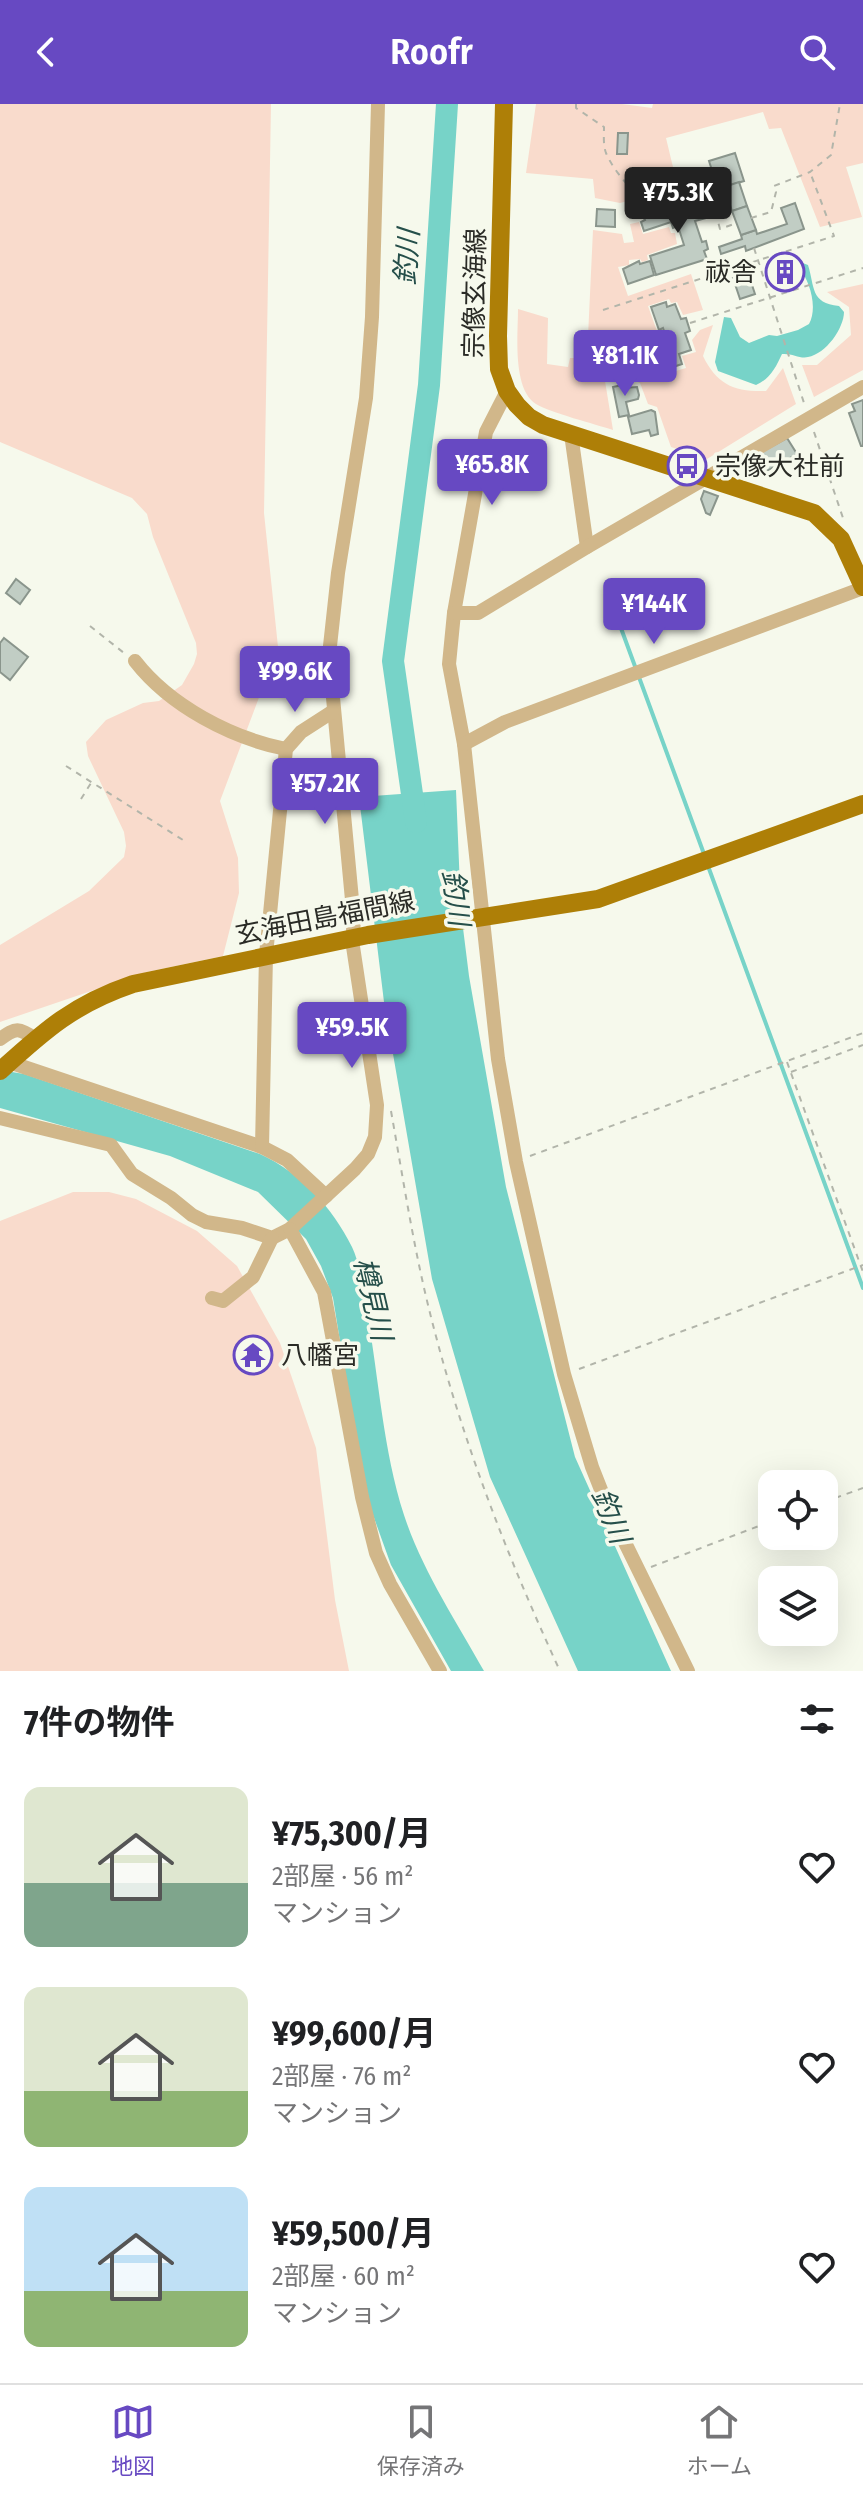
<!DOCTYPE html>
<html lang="ja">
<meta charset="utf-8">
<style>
:root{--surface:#fff;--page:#f6f6f6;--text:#202124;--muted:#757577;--line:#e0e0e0;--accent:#6749c2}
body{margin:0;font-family:"Fira Sans Condensed","Noto Sans JP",sans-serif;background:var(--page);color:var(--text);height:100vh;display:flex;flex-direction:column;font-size:30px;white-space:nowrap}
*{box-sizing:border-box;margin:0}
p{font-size:26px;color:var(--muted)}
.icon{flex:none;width:44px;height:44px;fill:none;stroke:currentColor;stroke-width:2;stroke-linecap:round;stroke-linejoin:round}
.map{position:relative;height:1567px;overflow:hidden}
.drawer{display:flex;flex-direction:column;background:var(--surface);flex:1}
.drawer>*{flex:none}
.buttons{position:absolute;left:758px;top:1366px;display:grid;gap:16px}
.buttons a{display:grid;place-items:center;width:80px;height:80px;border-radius:16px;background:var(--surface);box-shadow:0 8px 32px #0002;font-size:40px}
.price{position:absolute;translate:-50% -68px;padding:0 18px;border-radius:8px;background:var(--accent);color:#fff;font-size:26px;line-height:52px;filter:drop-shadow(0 2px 4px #0008)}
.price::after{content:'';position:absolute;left:50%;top:48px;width:24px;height:18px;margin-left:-12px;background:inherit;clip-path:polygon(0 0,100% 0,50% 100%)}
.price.active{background:#222;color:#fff}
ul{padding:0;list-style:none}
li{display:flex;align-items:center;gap:24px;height:200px;padding:0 24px}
li span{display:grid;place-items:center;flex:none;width:224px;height:160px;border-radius:16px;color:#555}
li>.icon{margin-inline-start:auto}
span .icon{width:96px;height:96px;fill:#fffc;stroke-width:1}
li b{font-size:34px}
h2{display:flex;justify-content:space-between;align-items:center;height:96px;padding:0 24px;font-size:34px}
header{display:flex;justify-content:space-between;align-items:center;height:104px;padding:0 24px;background:var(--accent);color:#fff;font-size:36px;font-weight:600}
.tab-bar{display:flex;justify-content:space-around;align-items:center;height:112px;border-top:2px solid var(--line);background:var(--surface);font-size:22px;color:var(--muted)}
.tab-bar a{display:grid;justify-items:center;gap:4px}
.tab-bar .active{color:var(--accent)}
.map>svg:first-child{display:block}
.green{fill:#f9dbcc}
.water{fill:#77d3c8}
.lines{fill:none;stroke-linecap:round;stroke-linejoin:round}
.stream{stroke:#77d3c8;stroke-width:4}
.river{stroke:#77d3c8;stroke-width:22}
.building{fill:#c1cdc4;stroke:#8a958c;stroke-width:2}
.path{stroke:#b2b5aa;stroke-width:2;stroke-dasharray:6 6;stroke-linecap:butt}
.minor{stroke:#d1b78a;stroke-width:14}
.major{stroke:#ae7f07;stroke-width:18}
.labels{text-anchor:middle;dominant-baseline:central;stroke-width:7;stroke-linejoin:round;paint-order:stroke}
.poi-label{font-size:26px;fill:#2a2b26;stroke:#f6f9ec;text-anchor:start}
.street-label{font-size:26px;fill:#2a2b26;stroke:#f6f9ec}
.water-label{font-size:28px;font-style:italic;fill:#254f4a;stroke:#f6f9ec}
</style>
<header><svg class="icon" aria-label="back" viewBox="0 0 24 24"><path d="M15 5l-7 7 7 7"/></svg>Roofr<svg class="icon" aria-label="search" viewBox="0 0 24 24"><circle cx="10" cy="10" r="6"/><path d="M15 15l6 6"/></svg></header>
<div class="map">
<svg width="863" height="1567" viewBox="0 0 863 1567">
<rect width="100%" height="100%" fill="#f6f9ec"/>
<!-- green -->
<g class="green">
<path d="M0,0H271L264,409L278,543L220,697L238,754L239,789L223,852L147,868L0,918V841L89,787L124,753L126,742L124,728L88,652L86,638L106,616L143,599L159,597L182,581L194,560L197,550L196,539L153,433L147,410L132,394L0,338Z"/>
<path d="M536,0H622L652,4L653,0H863V59L846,63L862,113L820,123L781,24L769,25L763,8L666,34L678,84L620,99L595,94L593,75L526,69Z"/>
<path d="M639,118L643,130L669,123L671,129H675L677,140L647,151L648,156L642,158L640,155L629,156V161L618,163L628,192L691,170L703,206L683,211L677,198L671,199L669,195L648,202L658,230L652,232L658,253H663L669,269L686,264L682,252L696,248L692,236L700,226L713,221L703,252C717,281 735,288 766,287L783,264L796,300L707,355L671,343L657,303L648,300L640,279L633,276L605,277L613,326C595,320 551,309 536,300C512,285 518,230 518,205L548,214L547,260L568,263L570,254H587L593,126L622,130L624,139L634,138L630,120Z"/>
<path d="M863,180V266L814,293L802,261H817L851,231L849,203L827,188Z"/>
<path d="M73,1088H109L136,1095L197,1127L237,1162L280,1239L316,1344L335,1496L349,1567H0V1117Z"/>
</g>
<!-- water -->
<g class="water">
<path d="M800,158L808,161C815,183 810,199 839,202L844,208C844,224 826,250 808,253C800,255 792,249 782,250C776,263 770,275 756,281L718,267L715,258L724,213L731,214L740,233L749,239L769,231L777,232L798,226L809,220C818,203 810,178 799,163Z"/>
<path d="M456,686L461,808L469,872L506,1083L575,1353L671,1567H578L490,1373L432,1175L384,898L359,693Z"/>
<path d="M0,966L24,970L260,1050C301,1069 332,1103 352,1143C361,1162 363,1188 367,1208C379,1275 383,1346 404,1411C422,1466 456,1517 484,1567H451L391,1461L364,1386L333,1194L321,1162L306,1135L258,1088L170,1052L0,1004Z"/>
</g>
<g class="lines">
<!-- stream -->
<g class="stream">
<path d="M611,497L704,750"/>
<path d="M708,762L863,1184"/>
</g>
<!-- river -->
<path class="river" d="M416,718L393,557L429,281L447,0"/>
</g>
<!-- building -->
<g class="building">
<path d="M618,29H628L627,50H617Z"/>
<path d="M735,49L744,77L718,85L709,57Z"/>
<path d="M739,78L747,102L732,107L724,83Z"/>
<path d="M723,87L731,108L722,110L715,89Z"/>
<path d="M693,94L696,104L702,102L706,114L695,117L702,138L706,137L708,145L704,147L707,155L656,171L650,152L684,141L678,122L673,124L671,118L644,127L641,118L645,116L642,109Z"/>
<path d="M795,99L804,125L746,147L745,142L721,150L719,143L742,135L741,131L756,126L757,130L787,120L781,104Z"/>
<path d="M747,102L756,126L741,131L732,107Z"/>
<path d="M597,105L615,106V123L596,122Z"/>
<path d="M790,155L797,176L781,182L774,161Z"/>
<path d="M639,157L640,160L650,157L654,171L628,180L623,165Z"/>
<path d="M748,169L755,190L740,195L733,174Z"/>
<path d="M666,198L667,203L675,200L681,215L686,214L690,227L685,229L691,246L679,250L682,260L670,264L656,233L665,230L663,224L659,226L651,203Z"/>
<path d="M622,281L623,284L637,283L639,291L638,295L626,298L629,311L619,313L613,283Z"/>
<path d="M863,296V342H861L849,309L855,307L852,300Z"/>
<path d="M651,306L655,308L658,330L651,332L649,326L632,330L628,313Z"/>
<path d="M787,334L797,350L763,369L754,352Z"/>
<path d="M704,387L718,392L710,411L706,409L701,395Z"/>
<path d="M16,475L30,486L20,500L6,489Z"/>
<path d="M4,534L28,553L10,576L0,568V539Z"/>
</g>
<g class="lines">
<!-- path -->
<g class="path">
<path d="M576,0V4L604,23C604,31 603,41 606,49C613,66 639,100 660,99C675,99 694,90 709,85L720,125L737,119"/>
<path d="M751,114L771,108L776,88L774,82L810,68L831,51L840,0"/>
<path d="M754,144L804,299"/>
<path d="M603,206L834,132L810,68"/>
<path d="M690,219L863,164"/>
<path d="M814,328L844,417"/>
<path d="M90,522L124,549"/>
<path d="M66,662L183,736"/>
<path d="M81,695L91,679"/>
<path d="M787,958L863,1168"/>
<path d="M791,968L863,941"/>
<path d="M391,1007C403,1074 413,1140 429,1205C460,1331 506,1450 560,1567"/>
<path d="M530,1052L863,929"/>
<path d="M579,1265L863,1161"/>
<path d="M824,1398L863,1384"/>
<path d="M651,1463L772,1417"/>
</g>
<!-- minor -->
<g class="minor">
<path d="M507,287L486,328L454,509L449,560L464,640L498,955L516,1058L564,1270L592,1363L609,1406L688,1567"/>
<path d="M571,330L587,443"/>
<path d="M454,509H478L587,443L863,283"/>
<path d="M135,557C170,602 231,634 286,645"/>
<path d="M464,640L505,618L863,484"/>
<path d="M0,935C17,923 18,924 36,935"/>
<path d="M9,958L262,1043L287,1056L326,1092"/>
<path d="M0,1014L111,1041L132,1070L171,1094L192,1111L206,1118L242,1124L272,1134L290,1125L355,1065L368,1050L375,1033L377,1001L352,836L354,817L329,551L338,469L366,294L372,213L378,0"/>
<path d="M262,1043L266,851L286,645L301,628L332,608"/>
<path d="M290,1125L324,1188L362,1393L376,1449L390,1480L440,1567"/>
<path d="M212,1194L223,1197L253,1173L272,1134"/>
</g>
<!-- major -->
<g class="major">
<path d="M504,0L498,232L499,265L507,287L517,301L529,313L543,321L814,409L841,435L863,483"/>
<path d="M0,967C45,926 74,900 133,880L368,831L598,795L863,700"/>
</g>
</g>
<!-- icons -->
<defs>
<g id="building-ring" transform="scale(2)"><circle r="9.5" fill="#f6f9ec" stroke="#6749c2" stroke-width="1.5"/><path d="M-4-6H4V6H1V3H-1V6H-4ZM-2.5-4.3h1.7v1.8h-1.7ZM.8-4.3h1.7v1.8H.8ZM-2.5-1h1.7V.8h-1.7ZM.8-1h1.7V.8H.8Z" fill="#6749c2"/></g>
<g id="bus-ring" transform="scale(2)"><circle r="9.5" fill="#f6f9ec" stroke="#6749c2" stroke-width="1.5"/><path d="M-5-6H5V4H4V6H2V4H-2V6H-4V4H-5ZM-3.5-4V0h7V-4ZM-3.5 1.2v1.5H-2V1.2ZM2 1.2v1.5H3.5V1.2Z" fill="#6749c2"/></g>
<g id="temple-ring" transform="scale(2)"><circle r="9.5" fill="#f6f9ec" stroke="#6749c2" stroke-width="1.5"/><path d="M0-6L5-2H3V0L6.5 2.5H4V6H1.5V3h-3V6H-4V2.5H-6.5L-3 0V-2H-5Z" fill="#6749c2"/></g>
</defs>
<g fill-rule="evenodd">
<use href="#building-ring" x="785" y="168"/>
<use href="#bus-ring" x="687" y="362"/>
<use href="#temple-ring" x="253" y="1251"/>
</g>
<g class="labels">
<!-- poi labels -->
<g class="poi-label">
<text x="757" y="168" text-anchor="end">祓舎</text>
<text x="715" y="362">宗像大社前</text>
<text x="281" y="1251">八幡宮</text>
</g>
<!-- street labels -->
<g class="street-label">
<text transform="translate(475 189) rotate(-89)">宗像玄海線</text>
<text transform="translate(325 814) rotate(-11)">玄海田島福間線</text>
</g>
<!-- water labels -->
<g class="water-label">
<text transform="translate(407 153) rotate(-86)">釣川</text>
<text transform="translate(456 794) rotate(82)">釣川</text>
<text transform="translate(373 1195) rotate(77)">樽見川</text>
<text transform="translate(611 1412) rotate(68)">釣川</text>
</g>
</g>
</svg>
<div class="buttons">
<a><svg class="icon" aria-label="locate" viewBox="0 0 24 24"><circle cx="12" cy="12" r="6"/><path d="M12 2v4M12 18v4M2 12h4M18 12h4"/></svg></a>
<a><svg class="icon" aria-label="layers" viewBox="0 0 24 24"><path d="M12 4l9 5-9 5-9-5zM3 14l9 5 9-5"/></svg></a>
</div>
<b class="price active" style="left:678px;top:131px">¥75.3K</b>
<b class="price" style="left:625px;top:294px">¥81.1K</b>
<b class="price" style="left:492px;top:403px">¥65.8K</b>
<b class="price" style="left:654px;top:542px">¥144K</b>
<b class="price" style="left:295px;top:610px">¥99.6K</b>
<b class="price" style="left:325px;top:722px">¥57.2K</b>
<b class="price" style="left:352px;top:966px">¥59.5K</b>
</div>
<section class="drawer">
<h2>7件の物件<svg class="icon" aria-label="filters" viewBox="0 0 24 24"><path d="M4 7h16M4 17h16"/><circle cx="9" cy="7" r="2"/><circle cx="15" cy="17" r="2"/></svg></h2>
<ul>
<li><span style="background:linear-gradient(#dfe7d0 60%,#7fa58c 0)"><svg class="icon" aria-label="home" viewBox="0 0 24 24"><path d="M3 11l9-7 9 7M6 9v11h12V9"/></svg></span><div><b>¥75,300/月</b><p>2部屋 · 56 m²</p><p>マンション</p></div><svg class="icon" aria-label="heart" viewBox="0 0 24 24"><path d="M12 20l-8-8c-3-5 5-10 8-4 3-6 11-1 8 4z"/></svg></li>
<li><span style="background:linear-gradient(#dfe7d0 65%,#8fb573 0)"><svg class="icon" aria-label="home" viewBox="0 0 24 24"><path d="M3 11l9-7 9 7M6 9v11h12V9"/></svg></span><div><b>¥99,600/月</b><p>2部屋 · 76 m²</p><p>マンション</p></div><svg class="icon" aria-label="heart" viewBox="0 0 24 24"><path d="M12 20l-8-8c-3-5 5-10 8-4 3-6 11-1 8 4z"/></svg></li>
<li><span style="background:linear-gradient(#bfe0f5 65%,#8fb573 0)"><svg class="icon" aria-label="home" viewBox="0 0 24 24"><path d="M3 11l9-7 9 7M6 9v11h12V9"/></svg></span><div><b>¥59,500/月</b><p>2部屋 · 60 m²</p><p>マンション</p></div><svg class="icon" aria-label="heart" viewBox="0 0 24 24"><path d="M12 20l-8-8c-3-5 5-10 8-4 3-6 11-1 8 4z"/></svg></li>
</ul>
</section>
<nav class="tab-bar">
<a class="active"><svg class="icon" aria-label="map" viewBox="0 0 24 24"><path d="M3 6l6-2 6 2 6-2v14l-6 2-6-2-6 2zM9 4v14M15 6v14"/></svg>地図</a>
<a><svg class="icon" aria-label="saved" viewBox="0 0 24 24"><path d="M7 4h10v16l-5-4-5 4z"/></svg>保存済み</a>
<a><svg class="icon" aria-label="home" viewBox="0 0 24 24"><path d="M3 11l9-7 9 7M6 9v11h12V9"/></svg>ホーム</a>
</nav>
